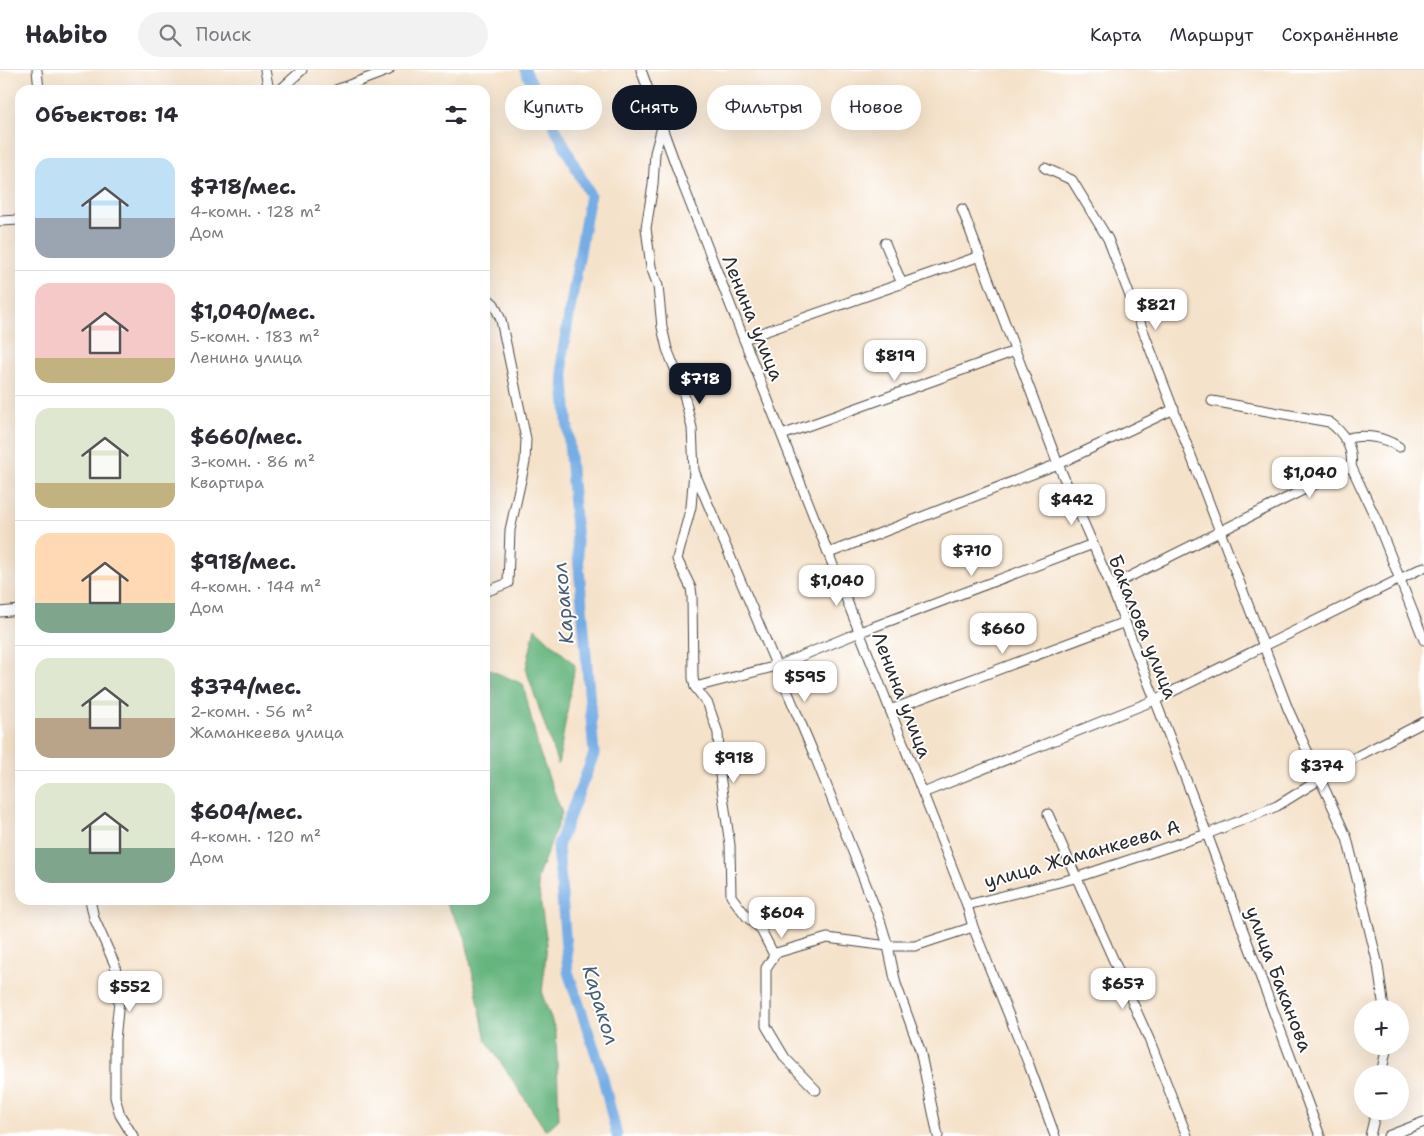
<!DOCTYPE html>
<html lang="ru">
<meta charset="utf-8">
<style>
:root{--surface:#fff;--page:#f2f2f3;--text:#2b2b33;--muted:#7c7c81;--line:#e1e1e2;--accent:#111827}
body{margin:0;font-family:"Shantell Sans",sans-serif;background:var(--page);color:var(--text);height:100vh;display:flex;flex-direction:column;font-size:19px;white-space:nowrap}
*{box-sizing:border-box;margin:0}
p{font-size:16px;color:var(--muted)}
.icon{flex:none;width:28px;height:28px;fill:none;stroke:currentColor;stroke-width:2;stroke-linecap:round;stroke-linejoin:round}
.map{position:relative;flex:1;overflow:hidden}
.side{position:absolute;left:15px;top:15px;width:475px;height:820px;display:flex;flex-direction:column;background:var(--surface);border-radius:15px;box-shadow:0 5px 20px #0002}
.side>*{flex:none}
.banner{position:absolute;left:505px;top:15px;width:475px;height:45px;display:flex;gap:10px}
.buttons{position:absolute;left:1354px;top:930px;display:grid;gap:10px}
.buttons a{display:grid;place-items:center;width:55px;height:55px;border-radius:50%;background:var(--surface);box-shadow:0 5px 20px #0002;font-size:25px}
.price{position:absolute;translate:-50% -42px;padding:0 11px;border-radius:10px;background:#fff;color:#222;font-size:16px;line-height:32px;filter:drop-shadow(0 1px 2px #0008)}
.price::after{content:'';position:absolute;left:50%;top:30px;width:15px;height:11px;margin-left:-8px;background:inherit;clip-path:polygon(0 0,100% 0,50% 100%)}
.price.selected{background:var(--accent);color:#fff}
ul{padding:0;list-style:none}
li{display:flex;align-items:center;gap:15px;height:125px;padding:0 20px}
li+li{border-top:1px solid var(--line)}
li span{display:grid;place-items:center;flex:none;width:140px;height:100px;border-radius:15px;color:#555}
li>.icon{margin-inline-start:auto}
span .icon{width:60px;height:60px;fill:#fffc;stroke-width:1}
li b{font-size:21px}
h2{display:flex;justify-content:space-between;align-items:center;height:60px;padding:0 20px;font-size:21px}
.chip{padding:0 18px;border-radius:22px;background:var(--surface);box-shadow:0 5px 20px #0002;font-size:18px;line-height:45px}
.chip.selected{background:var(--accent);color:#fff}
header{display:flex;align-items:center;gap:30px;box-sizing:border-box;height:70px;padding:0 25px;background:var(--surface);border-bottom:1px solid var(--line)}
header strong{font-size:24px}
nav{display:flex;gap:28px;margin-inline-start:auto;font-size:18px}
.search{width:350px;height:45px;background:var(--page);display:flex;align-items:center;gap:12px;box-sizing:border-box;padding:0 18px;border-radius:28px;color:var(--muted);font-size:19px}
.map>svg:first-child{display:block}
.forest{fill:#66b57f;stroke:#487055}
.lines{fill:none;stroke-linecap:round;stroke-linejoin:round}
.river{stroke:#76ade5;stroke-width:11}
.minor-casing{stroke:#494643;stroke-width:11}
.minor{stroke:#fff;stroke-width:9}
.labels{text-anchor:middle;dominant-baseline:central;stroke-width:4;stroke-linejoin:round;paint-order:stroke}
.street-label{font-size:19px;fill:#2b2b2b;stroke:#fff}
.water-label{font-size:20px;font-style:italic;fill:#495f75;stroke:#fff}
</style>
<header>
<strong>Habito</strong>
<div class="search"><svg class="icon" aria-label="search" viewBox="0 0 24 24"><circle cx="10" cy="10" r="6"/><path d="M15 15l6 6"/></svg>Поиск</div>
<nav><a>Карта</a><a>Маршрут</a><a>Сохранённые</a></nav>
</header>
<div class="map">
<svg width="1424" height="1066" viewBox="0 0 1424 1066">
<rect width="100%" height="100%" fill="#fff"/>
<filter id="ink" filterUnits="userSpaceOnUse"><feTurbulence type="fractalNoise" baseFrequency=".02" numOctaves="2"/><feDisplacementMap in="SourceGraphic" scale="10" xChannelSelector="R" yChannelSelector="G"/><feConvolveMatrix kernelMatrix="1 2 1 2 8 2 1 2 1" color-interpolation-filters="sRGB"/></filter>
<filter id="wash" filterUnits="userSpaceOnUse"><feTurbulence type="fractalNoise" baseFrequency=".0096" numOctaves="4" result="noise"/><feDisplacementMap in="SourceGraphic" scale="20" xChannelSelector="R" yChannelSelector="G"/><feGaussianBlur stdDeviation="1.12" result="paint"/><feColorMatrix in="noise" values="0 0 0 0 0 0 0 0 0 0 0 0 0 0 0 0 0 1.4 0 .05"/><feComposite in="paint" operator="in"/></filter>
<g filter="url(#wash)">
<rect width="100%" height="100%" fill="#f5e2ca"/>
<!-- forest -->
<g class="forest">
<path d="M535,558L575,595L558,695L526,599Z"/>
<path d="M485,598L523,614L539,681L562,743L537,809L547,873L542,924L556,962L559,1049L546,1061L486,970L465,866L444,830H485Z"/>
</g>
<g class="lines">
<!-- river -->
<path class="river" d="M525,0L590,125L562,286L594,684L558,776L568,902L600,996L617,1066"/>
</g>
</g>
<g filter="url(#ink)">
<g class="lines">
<!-- minor casing -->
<g class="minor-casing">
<g id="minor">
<path d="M37,0L39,20"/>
<path d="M265,0L269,20"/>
<path d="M641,0L683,115L967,835L973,857L1029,995L1055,1066"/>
<path d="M280,20L302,0"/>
<path d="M336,20L389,0"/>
<path d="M662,57L655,83L653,115L646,158L651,197L658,216L662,257L667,279L682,316L692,358L694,401L691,437L677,489L691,518L692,526L693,608L695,617L708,634L718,663L720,705L730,775L731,826L747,847L760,858L774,885"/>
<path d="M1045,98L1072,110L1108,169L1288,639L1347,768L1378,895L1384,939"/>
<path d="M962,139L1058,394L1111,516L1207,764L1320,1066"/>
<path d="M0,151L20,150"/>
<path d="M885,173L902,214"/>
<path d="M485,226L494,234L501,250L526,369L525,392L510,460L508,513L485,522"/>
<path d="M744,269L980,186"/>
<path d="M1212,331L1329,352C1343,362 1354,378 1351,396"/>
<path d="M782,365L1015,281"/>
<path d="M1345,369C1362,363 1384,367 1399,377"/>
<path d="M694,401L816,689L880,850L888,876L896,914L920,980L938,1066"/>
<path d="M829,483L1058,394L1174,339"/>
<path d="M1111,516L1351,396L1376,449L1424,570"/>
<path d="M0,542L20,540"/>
<path d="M695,617L777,596L860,562L1093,474"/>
<path d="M890,640L1125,552"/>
<path d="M923,723L1155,630L1424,497"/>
<path d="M1048,744L1149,969L1187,1066"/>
<path d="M90,830L94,848L115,895L119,931L115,970V1027L120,1045L133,1066"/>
<path d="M967,835L1075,808L1207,764L1277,736L1319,710L1329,701L1424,652"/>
<path d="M1381,1004L1387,976"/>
<path d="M816,1020L785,988L766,956V898L776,883L827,868L888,876H915L973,857"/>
<path d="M1370,1066L1376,1041"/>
<path d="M1388,1066L1424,1052"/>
</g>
</g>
<!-- minor -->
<use href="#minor" class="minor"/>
</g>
</g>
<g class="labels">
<!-- street labels -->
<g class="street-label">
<text transform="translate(753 248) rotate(68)">Ленина улица</text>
<text transform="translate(1143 557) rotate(68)">Бакалова улица</text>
<text transform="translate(902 625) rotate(69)">Ленина улица</text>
<text transform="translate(1082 784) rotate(-16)">улица Жаманкеева А</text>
<text transform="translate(1279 909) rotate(69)">улица Баканова</text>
</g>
<!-- water labels -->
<g class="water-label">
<text transform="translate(563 533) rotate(-95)">Каракол</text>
<text transform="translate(601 935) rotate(73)">Каракол</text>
</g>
</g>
</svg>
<div class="buttons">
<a>+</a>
<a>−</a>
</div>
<b class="price" style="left:1156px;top:261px">$821</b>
<b class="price" style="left:895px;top:312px">$819</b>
<b class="price selected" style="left:700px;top:335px">$718</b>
<b class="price" style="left:1310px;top:429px">$1,040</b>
<b class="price" style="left:1072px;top:456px">$442</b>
<b class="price" style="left:972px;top:507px">$710</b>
<b class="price" style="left:837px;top:537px">$1,040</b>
<b class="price" style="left:1003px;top:585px">$660</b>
<b class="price" style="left:805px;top:633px">$595</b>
<b class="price" style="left:734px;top:714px">$918</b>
<b class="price" style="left:1322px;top:722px">$374</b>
<b class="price" style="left:782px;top:869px">$604</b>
<b class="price" style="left:1123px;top:940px">$657</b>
<b class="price" style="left:130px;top:943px">$552</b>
<div class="banner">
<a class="chip">Купить</a>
<a class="chip selected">Снять</a>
<a class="chip">Фильтры</a>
<a class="chip">Новое</a>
</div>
<section class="side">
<h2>Объектов: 14<svg class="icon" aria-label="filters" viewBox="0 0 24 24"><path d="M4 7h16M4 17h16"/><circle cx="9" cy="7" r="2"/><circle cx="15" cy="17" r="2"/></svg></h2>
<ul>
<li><span style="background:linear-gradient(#bfe0f5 60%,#9aa5b1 0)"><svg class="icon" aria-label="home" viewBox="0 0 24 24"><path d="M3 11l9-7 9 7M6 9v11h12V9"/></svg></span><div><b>$718/мес.</b><p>4-комн. · 128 m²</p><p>Дом</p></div></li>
<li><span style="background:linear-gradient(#f6c9c9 75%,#c2b280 0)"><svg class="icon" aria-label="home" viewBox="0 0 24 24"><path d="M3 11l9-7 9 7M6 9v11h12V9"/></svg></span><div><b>$1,040/мес.</b><p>5-комн. · 183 m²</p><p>Ленина улица</p></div></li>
<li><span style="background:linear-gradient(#dfe7d0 75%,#c2b280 0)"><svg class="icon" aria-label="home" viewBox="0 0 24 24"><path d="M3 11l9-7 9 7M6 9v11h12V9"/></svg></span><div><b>$660/мес.</b><p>3-комн. · 86 m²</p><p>Квартира</p></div></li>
<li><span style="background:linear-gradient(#ffd9b3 70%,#7fa58c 0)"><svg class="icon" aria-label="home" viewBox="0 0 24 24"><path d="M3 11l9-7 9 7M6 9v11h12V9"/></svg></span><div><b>$918/мес.</b><p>4-комн. · 144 m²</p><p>Дом</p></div></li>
<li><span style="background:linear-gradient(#dfe7d0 60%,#b9a48a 0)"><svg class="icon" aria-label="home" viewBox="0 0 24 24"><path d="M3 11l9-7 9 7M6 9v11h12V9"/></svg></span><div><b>$374/мес.</b><p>2-комн. · 56 m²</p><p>Жаманкеева улица</p></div></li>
<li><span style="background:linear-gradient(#dfe7d0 65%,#7fa58c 0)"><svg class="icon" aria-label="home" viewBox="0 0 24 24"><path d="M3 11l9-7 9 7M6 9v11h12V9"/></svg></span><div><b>$604/мес.</b><p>4-комн. · 120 m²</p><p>Дом</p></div></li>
</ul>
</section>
</div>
